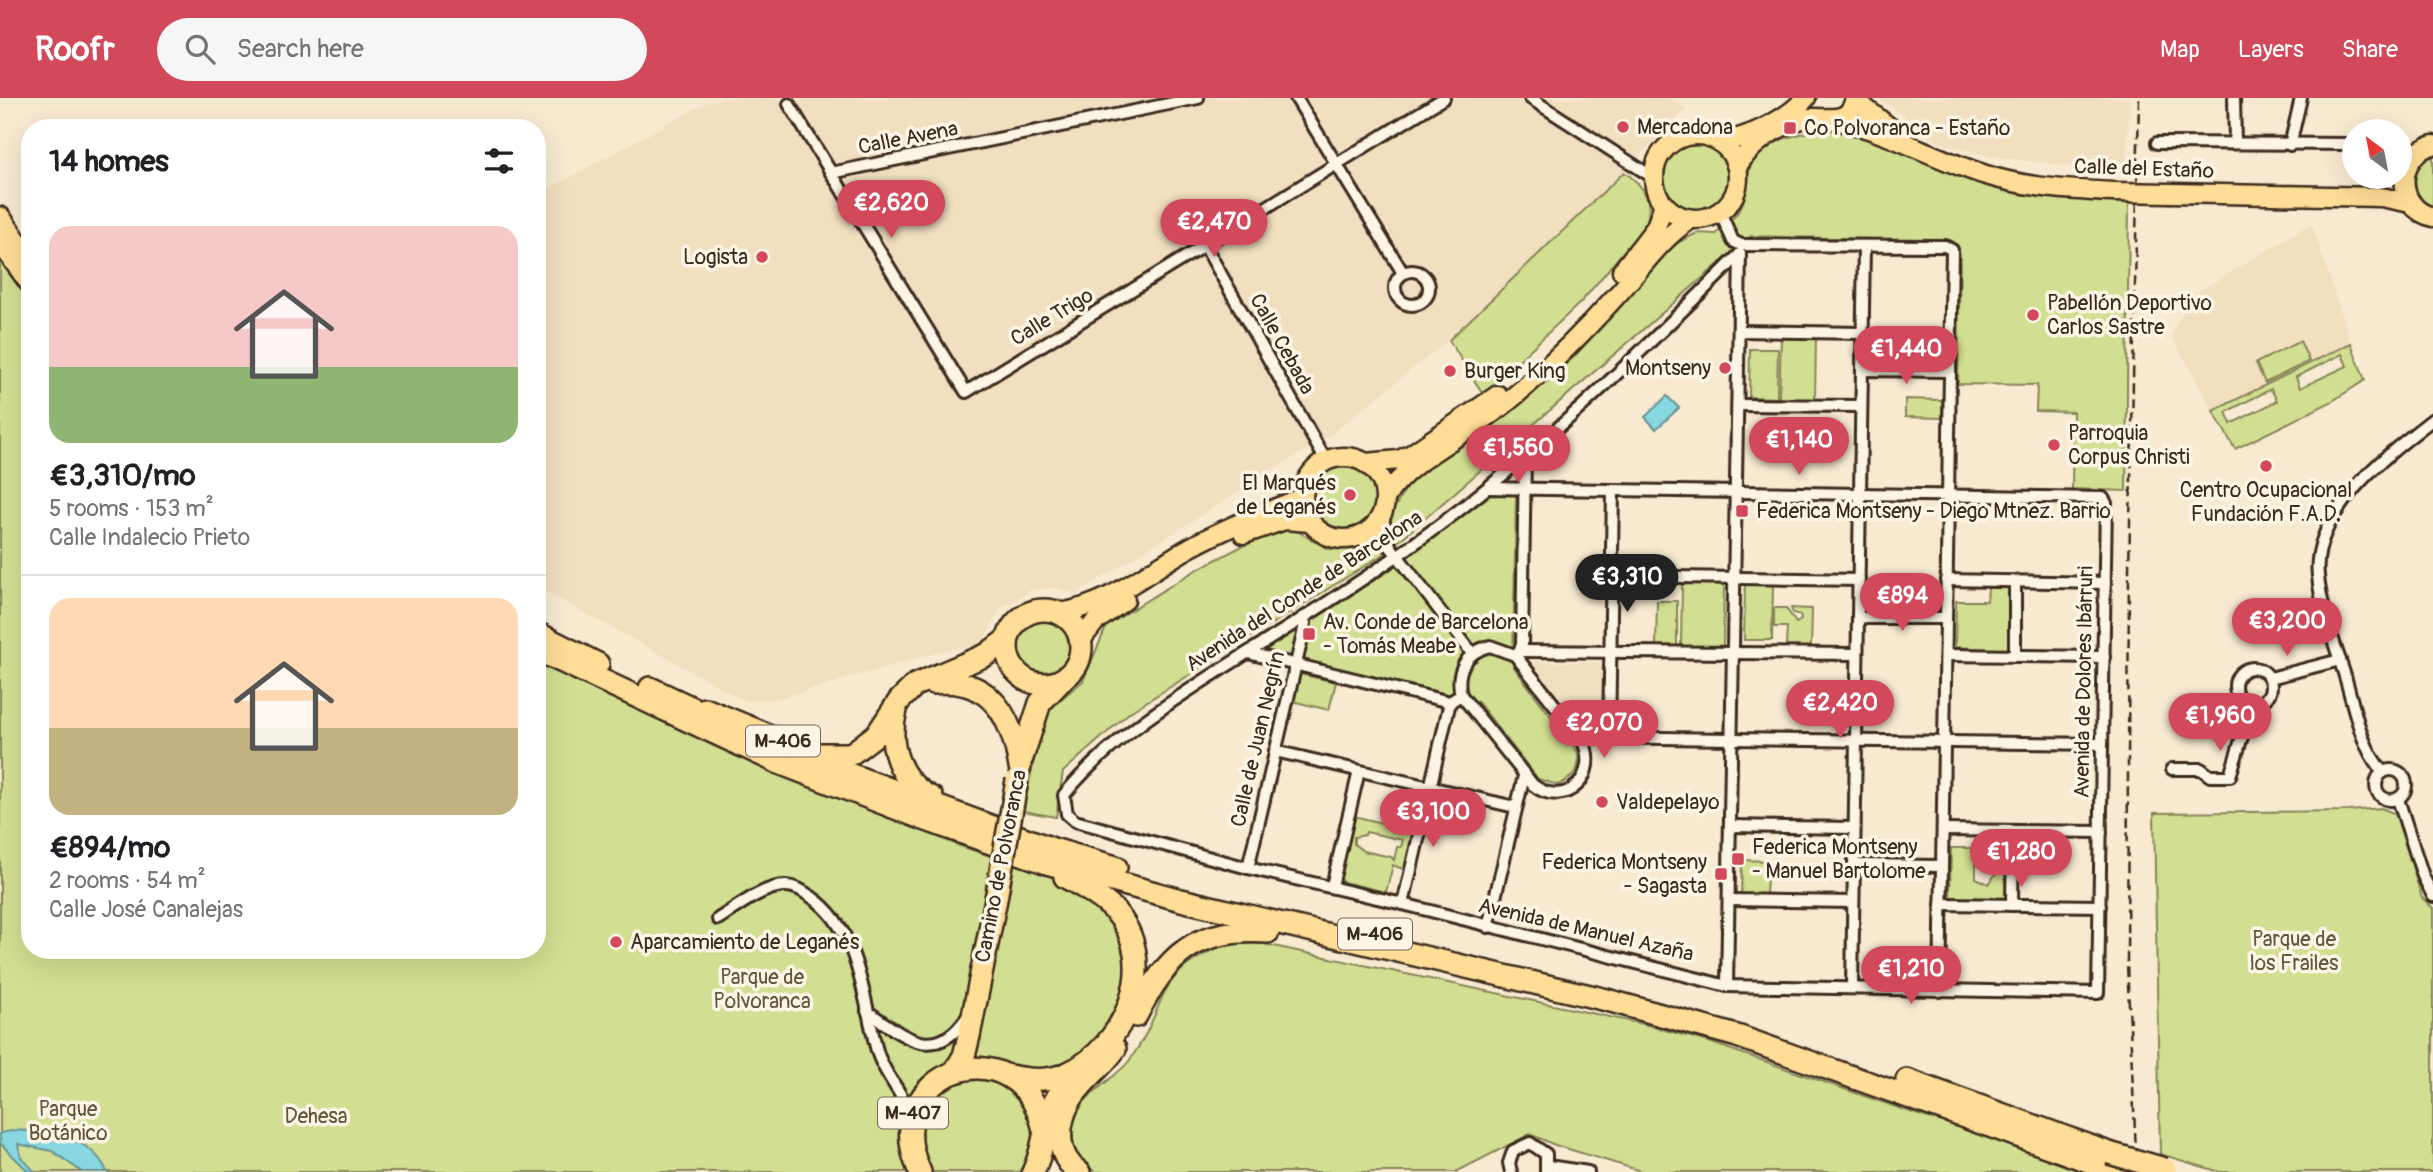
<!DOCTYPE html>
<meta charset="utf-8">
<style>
:root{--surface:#fff;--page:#f6f6f6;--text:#202124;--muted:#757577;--line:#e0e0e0;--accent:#d1495b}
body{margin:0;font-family:Pangolin,sans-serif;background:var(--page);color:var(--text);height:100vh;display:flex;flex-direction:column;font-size:26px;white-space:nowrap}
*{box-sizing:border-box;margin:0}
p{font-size:23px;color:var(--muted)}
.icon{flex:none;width:38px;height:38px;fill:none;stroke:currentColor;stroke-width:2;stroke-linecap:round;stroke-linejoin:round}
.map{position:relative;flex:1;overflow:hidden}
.sheet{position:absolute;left:21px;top:21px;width:525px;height:840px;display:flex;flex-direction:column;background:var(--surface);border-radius:28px;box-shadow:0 7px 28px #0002}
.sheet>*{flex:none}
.needle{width:46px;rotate:328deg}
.controls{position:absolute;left:2342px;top:21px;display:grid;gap:14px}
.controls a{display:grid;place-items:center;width:70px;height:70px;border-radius:50%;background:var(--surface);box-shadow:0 7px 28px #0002;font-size:35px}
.price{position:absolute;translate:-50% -60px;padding:0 16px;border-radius:24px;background:var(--accent);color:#fff;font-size:23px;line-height:46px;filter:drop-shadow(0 2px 4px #0008)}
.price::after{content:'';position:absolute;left:50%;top:42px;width:21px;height:16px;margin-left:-10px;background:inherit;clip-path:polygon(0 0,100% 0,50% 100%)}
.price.current{background:#222;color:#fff}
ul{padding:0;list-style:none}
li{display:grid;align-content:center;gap:14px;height:371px;padding:0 28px}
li+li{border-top:2px solid var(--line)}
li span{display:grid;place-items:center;height:217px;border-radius:21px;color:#555}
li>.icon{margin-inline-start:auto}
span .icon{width:126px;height:126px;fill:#fffc;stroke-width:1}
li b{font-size:30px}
h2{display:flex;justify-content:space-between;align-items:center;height:84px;padding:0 28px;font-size:30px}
header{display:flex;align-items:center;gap:42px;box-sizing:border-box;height:98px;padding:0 35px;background:var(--accent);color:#fff}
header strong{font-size:33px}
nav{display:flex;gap:38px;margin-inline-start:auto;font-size:24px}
.search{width:490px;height:63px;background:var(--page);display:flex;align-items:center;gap:18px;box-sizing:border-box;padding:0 24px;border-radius:38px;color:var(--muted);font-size:26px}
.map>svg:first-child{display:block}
.built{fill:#f1dfc0}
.green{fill:#d2de91;stroke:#868458;stroke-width:2;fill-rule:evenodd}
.water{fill:#87d7e1;stroke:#699293;stroke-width:2}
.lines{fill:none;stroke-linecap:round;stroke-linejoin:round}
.street-casing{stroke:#3b2a1e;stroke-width:16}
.primary-casing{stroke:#3b2a1e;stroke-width:23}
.highway-casing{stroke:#3b2a1e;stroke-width:26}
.street{stroke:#fcf5e5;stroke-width:10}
.primary{stroke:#fedd96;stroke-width:18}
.highway{stroke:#fedd96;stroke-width:21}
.rail{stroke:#3b2a1e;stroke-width:2.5;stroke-dasharray:10 5;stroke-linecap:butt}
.primary-bridge-casing{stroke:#3b2a1e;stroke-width:23;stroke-linecap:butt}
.highway-bridge-casing{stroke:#3b2a1e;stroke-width:26;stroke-linecap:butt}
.primary-bridge{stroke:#fedd96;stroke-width:18}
.highway-bridge{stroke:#fedd96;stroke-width:21}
.poi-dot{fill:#d1495b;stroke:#fcf5e5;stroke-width:2.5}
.labels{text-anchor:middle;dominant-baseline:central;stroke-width:7;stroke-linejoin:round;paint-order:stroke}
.shield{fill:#fcf5e5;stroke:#75675a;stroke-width:2}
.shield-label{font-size:19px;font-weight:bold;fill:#3b2a1e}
.poi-label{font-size:21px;fill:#3b2a1e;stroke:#fcf5e5;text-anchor:start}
.street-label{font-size:21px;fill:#3b2a1e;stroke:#fcf5e5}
.park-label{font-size:21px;fill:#61573b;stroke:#fcf5e5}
</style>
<header>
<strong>Roofr</strong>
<div class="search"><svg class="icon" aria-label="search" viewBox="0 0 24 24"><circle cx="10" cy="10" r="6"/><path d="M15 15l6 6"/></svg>Search here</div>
<nav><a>Map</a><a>Layers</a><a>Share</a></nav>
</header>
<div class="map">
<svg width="2433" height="1074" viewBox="0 0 2433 1074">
<rect width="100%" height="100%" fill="#f8ead1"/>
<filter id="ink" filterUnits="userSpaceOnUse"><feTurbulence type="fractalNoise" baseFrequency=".0143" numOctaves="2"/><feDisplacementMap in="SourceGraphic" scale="14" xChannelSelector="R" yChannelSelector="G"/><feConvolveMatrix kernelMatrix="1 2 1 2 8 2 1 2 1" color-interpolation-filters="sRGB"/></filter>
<g filter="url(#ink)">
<!-- built -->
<g class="built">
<path d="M724,0H1671L1687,11L1449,242L1331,336L1076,496L1055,490L1031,492L999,512L982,546L944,553L776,601L747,604L537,489V97L709,3Z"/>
<path d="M1875,0H2129L2127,74L1993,59L1943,46L1901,25L1905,18Z"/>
<path d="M2312,125L2351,245L2213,313L2171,237L2191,198Z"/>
<path d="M1531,564H1603L1602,630H1583Z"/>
</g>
<!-- green -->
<g class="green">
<path d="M1820,32C1886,33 1922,70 1981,86C2029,99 2080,102 2129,105L2126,393L2072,391L2073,314L2036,313L2037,287L1958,286L1960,156L1952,143L1751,138L1384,456L1130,614L1063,674L1056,719L1023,713L1044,615L1083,583L1107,527L1196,472L1246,446L1292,430L1328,451L1362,452L1393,413L1411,381L1485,333L1574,259L1673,147L1697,135L1716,136C1723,129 1734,121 1739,112C1749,98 1745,79 1752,65C1763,42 1799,36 1820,32Z"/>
<circle cx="1696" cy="81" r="34"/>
<path d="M2433,58V109C2410,98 2409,69 2433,58Z"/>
<path d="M1624,74C1644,87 1656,106 1644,129L1582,203L1483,296L1449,242Z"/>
<path d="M0,157L30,195V852H537V554L712,647L960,748L1062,782L1103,809L1126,850L1125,895L1111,932L1078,960L1048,970L1015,971L979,961L944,967L928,979L919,988L901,1021L902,1051L912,1074H0Z"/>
<path d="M1781,239H1816L1815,302L1779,301Z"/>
<path d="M2300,243L2309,263L2265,285L2256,265Z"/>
<path d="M2351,245L2365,282L2331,304L2235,351L2213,313ZM2342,256L2347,268L2300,290L2296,279ZM2271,291L2277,303L2231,326L2226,314Z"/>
<path d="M1750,251H1778L1777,300L1749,299Z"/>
<path d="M1905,301L1942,302V320L1905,319Z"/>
<circle cx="1344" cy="398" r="34"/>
<path d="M1490,397H1516L1513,568L1577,653C1582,671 1574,680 1558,687L1538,681L1477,603L1260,552L1386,475Z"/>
<path d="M1682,486H1724L1723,548H1681Z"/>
<path d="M1745,486H1773L1772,542H1744Z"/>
<path d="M1988,490H2011L2010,552L1955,549L1956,503H1987Z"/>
<path d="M1657,503H1677V548H1656Z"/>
<path d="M1774,510H1786L1796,525L1801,522L1800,517L1793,515L1791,510L1812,511L1811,550L1786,549L1787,529H1774Z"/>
<circle cx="1044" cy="549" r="31"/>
<path d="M1299,576L1336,584L1329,612L1292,603Z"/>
<path d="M2381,710L2396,716L2422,800L2433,810V1074H2220L2160,1056L2154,715L2349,713Z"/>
<path d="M1354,718L1414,733L1405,772L1393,767L1386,794L1339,783ZM1366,734L1403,742L1401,749H1397L1394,762L1391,759L1363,753L1354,746V739L1365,737Z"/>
<path d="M1991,738H2007L2006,801L1950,800L1951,750H1976V780L1989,786L1996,775V744L1990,743Z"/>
<path d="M1742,762L1768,763L1766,797H1741Z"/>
<path d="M1228,846H1264L1643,926L1709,944L1922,1018L2078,1061L2097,1074H1644L1555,1047L1530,1036L1456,1074H1095L1076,1058C1075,1050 1072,1040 1072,1032C1071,1001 1113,984 1129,963C1171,906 1149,876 1228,846Z"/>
<path d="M975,978L1012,991L1034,1023L1035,1042L1031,1061L1022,1074H930C900,1031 929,987 975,978Z"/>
</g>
<!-- water -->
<g class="water">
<path d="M1667,298L1679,310L1656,331L1645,319Z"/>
<path d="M17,1032C51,1035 92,1038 107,1074H82L52,1053L18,1046L21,1059L35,1074H29L0,1045V1035Z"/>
</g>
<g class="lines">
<!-- street casing -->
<g class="street-casing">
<g id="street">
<path d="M1296,0L1403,175"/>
<path d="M1530,0L1654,80"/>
<path d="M2234,0L2235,45"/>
<path d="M789,6L966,294L1444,0"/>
<path d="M2157,45L2354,46"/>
<path d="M2290,47L2301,0"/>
<path d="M2399,49L2419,53"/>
<path d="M831,75L1198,0"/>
<path d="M1720,114L1733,143L1741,147"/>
<path d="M1741,147L1945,148L1952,152L1940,893"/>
<path d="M1205,148L1326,363"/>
<circle cx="1412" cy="190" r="17"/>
<path d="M1739,233L1863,235"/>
<path d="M1862,272L1949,273"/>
<path d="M1738,307L1861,308"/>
<path d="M1490,390L2103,400L2106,405L2098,895L1727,888L1403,806L1248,770L1075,723L1067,716L1064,697C1113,637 1182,597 1247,555C1304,520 1361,484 1415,445C1534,360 1636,259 1739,157"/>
<path d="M1382,417L1390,448L1472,555"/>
<path d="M1365,436L1390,448"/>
<path d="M1612,478L1859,482"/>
<path d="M1946,482L2105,485"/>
<path d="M1858,520H1946"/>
<path d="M1490,548L1515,557L1582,642C1601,676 1566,713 1533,687L1461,597C1455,573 1466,554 1490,548Z"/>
<path d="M1521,553L1857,556"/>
<path d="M1248,555L1450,604"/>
<path d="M1518,555L1522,547L1525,360"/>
<path d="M1946,557L2104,559"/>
<path d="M2015,558V484"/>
<circle cx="2253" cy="588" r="18"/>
<path d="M2270,580L2340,562"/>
<path d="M1609,640L1613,392"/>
<path d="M1582,642L1589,639L2102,646"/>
<path d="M1275,653L1515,709"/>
<path d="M2172,671H2201L2210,678H2230L2252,606"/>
<circle cx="2391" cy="687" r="15"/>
<path d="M2383,674C2360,649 2354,607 2344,575C2334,544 2321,510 2318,478C2311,414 2388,356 2433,321"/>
<path d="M2398,701L2423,778L2433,798"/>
<path d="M1731,728L1854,730"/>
<path d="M1943,732L2101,734"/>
<path d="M1854,767L1942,768"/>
<path d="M1248,770L1303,536L1305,525L1302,520"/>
<path d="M1332,788L1359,673"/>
<path d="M1730,802L1853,804"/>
<path d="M1403,806L1450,604L1461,597"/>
<path d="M1941,806L2100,808"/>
<path d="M2012,807L2013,733"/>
<path d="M718,821C736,810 762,789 784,788C795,787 804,794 813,800C860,833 863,902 877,953C884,978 904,994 910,1019"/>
<path d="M1488,829L1524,678"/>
<path d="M1727,888L1740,156"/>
<path d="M1852,890L1864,148"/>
<path d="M867,913C903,938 934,967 967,919"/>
<path d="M1548,1068L1588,1074"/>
<path d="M1511,1074L1509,1065L1513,1053L1530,1045L1546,1056V1074"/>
</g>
</g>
<!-- primary casing -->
<g class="primary-casing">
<g id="primary">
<path d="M1855,2L1893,32"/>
<path d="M1836,22C1891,34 1934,61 1986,77C2027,90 2071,92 2113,94"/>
<circle cx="1696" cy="79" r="42"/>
<path d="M1719,44C1748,41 1786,22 1806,0"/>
<path d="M2433,47C2396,56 2394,110 2433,119"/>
<path d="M1737,69C1749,47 1777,28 1802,21C1823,16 1849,31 1855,0"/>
<path d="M2171,95L2381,99L2411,105"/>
<path d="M1622,173L1656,129L1664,106"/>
<circle cx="1344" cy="400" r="41"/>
<path d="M1366,365L1399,362L1410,357L1498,297"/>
<path d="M1386,399C1407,362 1471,334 1506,305C1546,272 1582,236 1617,197C1641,171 1660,141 1691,121"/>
<path d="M1244,436L1285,422L1310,424"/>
<path d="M1060,515C1110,507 1145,475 1189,450C1225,430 1264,415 1302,400"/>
<path d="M1081,542L1095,524L1125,502"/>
</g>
</g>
<!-- highway casing -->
<g class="highway-casing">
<g id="highway">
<path d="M0,120L22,152"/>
<path d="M0,142L30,184"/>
<circle cx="1044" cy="549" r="37"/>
<path d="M537,535L598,566"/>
<path d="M537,552L779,665L921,720L1050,766L1181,802L1607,902L1737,938L2119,1074"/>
<path d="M933,585C992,578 1012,620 1020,669"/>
<path d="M650,590L716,621"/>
<path d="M705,611L814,656H851L877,636L899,603L915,587L986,557L1007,541"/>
<path d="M896,612C887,646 898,683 932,700"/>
<path d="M800,658L1053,751L1116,769"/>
<path d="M1022,660L1040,605L1061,583"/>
<path d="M1136,918C1167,857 1195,829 1268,834"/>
<path d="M955,973L964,958L969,938L996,801"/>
<path d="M1010,978C1029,982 1049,984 1068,975C1125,949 1162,864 1114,812C1100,798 1082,788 1065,779"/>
<path d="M1907,982L2109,1055"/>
<path d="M920,1074C873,975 1018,921 1044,1032"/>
<path d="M1033,1074C1049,1043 1041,1005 1073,982"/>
<path d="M1079,1074C1056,1059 1057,1028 1069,1005C1079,985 1102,970 1115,951"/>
</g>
</g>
<!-- street -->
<use href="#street" class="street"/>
<!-- primary -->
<use href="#primary" class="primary"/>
<!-- highway -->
<use href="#highway" class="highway"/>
<!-- rail -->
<path class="rail" d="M2137,1074L2127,866L2129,472L2139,0"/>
<!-- primary-bridge casing -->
<g class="primary-bridge-casing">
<path id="primary-bridge" d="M2113,94L2171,95"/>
</g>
<!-- highway-bridge casing -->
<g class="highway-bridge-casing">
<g id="highway-bridge">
<path d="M996,801L1017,682"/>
<path d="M2109,1055L2165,1071"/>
</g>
</g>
<!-- primary-bridge -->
<use href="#primary-bridge" class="primary-bridge"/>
<!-- highway-bridge -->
<use href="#highway-bridge" class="highway-bridge"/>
</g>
</g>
<!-- markers -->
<g class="poi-dot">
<circle cx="1623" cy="29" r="7"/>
<rect x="1783" y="23" width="14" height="14" rx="3.5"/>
<circle cx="762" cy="159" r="7"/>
<circle cx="2033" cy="217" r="7"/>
<circle cx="1725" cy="270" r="7"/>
<circle cx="1450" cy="273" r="7"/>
<circle cx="2054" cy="347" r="7"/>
<circle cx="2266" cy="368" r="7"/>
<circle cx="1350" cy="397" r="7"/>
<rect x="1735" y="406" width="14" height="14" rx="3.5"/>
<rect x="1302" y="529" width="14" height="14" rx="3.5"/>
<circle cx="1602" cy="704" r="7"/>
<rect x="1731" y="754" width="14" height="14" rx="3.5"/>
<rect x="1714" y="769" width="14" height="14" rx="3.5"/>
<circle cx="616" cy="844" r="7"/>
</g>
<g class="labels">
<!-- shield labels -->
<g class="shield">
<rect x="746" y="627.5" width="74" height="31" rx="5"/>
<rect x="1338" y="820.5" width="74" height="31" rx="5"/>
<rect x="878" y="999.5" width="70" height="31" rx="5"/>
</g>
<g class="shield-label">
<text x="783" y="643">M-406</text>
<text x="1375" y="836">M-406</text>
<text x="913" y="1015">M-407</text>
</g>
<!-- poi labels -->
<g class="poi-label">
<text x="1637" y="29">Mercadona</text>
<text x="1804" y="30">Cº Polvoranca - Estaño</text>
<text x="748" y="159" text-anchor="end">Logista</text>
<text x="2047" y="205">Pabellón Deportivo<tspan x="2047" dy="24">Carlos Sastre</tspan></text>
<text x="1711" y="270" text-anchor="end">Montseny</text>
<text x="1464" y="273">Burger King</text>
<text x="2068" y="335">Parroquia<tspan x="2068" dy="24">Corpus Christi</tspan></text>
<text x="1336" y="385" text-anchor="end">El Marqués<tspan x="1336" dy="24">de Leganés</tspan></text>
<text x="2266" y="392" text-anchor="middle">Centro Ocupacional<tspan x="2266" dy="24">Fundación F.A.D.</tspan></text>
<text x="1756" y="413">Federica Montseny - Diego Mtnez. Barrio</text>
<text x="1323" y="524">Av. Conde de Barcelona<tspan x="1323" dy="24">- Tomás Meabe</tspan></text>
<text x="1616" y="704">Valdepelayo</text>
<text x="1752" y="749">Federica Montseny<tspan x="1752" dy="24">- Manuel Bartolome</tspan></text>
<text x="1707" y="764" text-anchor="end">Federica Montseny<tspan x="1707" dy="24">- Sagasta</tspan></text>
<text x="630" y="844">Aparcamiento de Leganés</text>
</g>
<!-- street labels -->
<g class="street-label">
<text transform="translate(908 40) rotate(-11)">Calle Avena</text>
<text transform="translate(2144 71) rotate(2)">Calle del Estaño</text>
<text transform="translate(1052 219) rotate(-31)">Calle Trigo</text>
<text transform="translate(1282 246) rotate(61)">Calle Cebada</text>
<text transform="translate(1304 493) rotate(-33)">Avenida del Conde de Barcelona</text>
<text transform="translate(2084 584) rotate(-89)">Avenida de Dolores Ibárruri</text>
<text transform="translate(1258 641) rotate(-77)">Calle de Juan Negrín</text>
<text transform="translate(1001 768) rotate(-79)">Camino de Polvoranca</text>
<text transform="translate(1586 832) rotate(13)">Avenida de Manuel Azaña</text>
</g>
<!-- park labels -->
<g class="park-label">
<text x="2294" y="841">Parque de<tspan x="2294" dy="24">los Frailes</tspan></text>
<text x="762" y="879">Parque de<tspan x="762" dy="24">Polvoranca</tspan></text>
<text x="68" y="1011">Parque<tspan x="68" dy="24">Botánico</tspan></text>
<text x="316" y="1018">Dehesa</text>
</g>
</g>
</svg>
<div class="controls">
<a><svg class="needle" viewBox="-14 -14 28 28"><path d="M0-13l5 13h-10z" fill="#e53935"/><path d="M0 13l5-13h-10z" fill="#757577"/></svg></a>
</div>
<b class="price" style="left:891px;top:142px">€2,620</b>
<b class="price" style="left:1214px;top:161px">€2,470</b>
<b class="price" style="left:1906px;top:288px">€1,440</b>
<b class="price" style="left:1799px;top:379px">€1,140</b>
<b class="price" style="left:1518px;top:387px">€1,560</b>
<b class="price current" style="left:1627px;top:516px">€3,310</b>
<b class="price" style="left:1902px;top:535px">€894</b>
<b class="price" style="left:2287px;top:560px">€3,200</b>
<b class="price" style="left:1840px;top:642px">€2,420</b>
<b class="price" style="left:2220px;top:655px">€1,960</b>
<b class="price" style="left:1604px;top:662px">€2,070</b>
<b class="price" style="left:1433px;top:751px">€3,100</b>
<b class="price" style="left:2021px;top:791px">€1,280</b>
<b class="price" style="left:1911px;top:908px">€1,210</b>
<section class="sheet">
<h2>14 homes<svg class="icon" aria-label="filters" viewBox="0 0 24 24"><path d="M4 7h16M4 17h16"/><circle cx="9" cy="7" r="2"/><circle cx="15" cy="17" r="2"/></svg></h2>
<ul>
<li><span style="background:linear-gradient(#f6c9c9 65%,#8fb573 0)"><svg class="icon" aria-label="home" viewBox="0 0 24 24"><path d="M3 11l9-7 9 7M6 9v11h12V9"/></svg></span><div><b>€3,310/mo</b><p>5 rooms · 153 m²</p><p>Calle Indalecio Prieto</p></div></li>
<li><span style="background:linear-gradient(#ffd9b3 60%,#c2b280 0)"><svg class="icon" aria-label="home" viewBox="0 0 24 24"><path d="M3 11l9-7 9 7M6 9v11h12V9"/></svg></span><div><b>€894/mo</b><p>2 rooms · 54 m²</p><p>Calle José Canalejas</p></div></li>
</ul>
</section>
</div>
